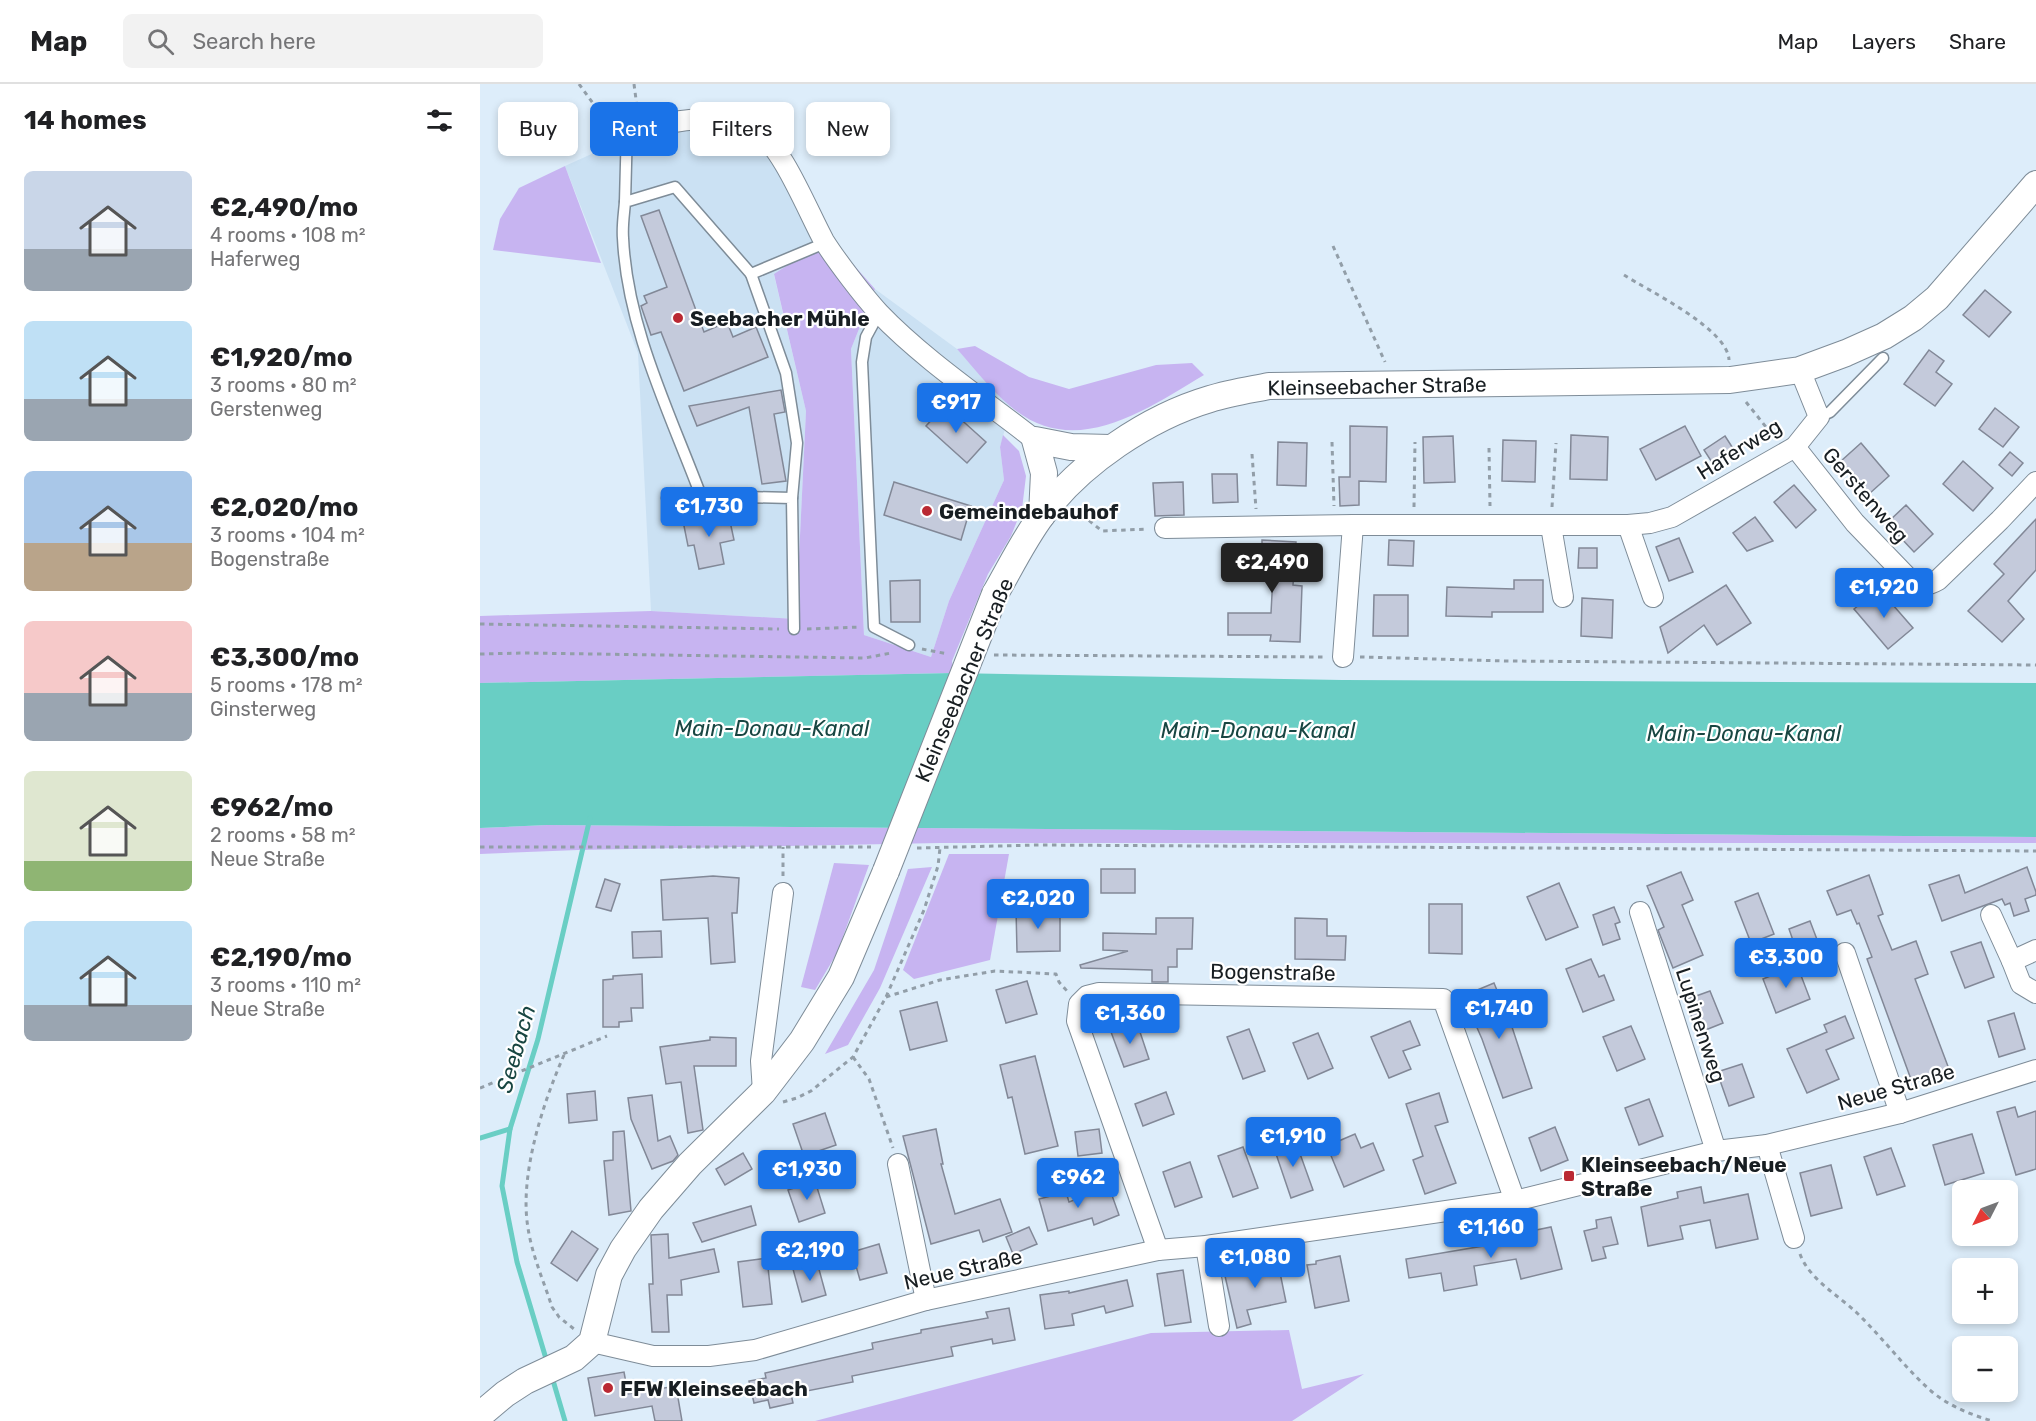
<!DOCTYPE html>
<meta charset="utf-8">
<style>
:root{--surface:#fff;--page:#f2f2f2;--text:#202124;--muted:#757577;--line:#e0e0e0;--accent:#1a73e8}
body{margin:0;font-family:Rubik,sans-serif;background:var(--page);color:var(--text);height:100vh;display:flex;flex-direction:column;font-size:22px;white-space:nowrap}
*{box-sizing:border-box;margin:0}
p{font-size:20px;color:var(--muted)}
.icon{flex:none;width:33px;height:33px;fill:none;stroke:currentColor;stroke-width:2;stroke-linecap:round;stroke-linejoin:round}
.map{position:relative;flex:1;overflow:hidden}
.details{display:flex;flex-direction:column;background:var(--surface);width:480px}
.details>*{flex:none}
.hud{position:absolute;left:18px;top:18px;width:570px;height:54px;display:flex;gap:12px}
.needle{width:39px;rotate:228deg}
.fabs{position:absolute;left:1472px;top:1096px;display:grid;gap:12px}
.fabs a{display:grid;place-items:center;width:66px;height:66px;border-radius:9px;background:var(--surface);box-shadow:0 3px 9px #0003;font-size:30px}
.price{position:absolute;translate:-50% -51px;padding:0 14px;border-radius:6px;background:var(--accent);color:#fff;font-size:20px;line-height:39px;filter:drop-shadow(0 2px 3px #0008)}
.price::after{content:'';position:absolute;left:50%;top:36px;width:18px;height:14px;margin-left:-9px;background:inherit;clip-path:polygon(0 0,100% 0,50% 100%)}
.price.active{background:#222;color:#fff}
ul{padding:0;list-style:none}
li{display:flex;align-items:center;gap:18px;height:150px;padding:0 24px}
li span{display:grid;place-items:center;flex:none;width:168px;height:120px;border-radius:9px;color:#555}
li>.icon{margin-inline-start:auto}
span .icon{width:72px;height:72px;fill:#fffc;stroke-width:1}
li b{font-size:26px}
h2{display:flex;justify-content:space-between;align-items:center;height:72px;padding:0 24px;font-size:26px}
.pill{padding:0 21px;border-radius:9px;background:var(--surface);box-shadow:0 3px 9px #0003;font-size:21px;line-height:54px}
.pill.active{background:var(--accent);color:#fff}
header{display:flex;align-items:center;gap:36px;box-sizing:border-box;height:84px;padding:0 30px;background:var(--surface);border-bottom:2px solid var(--line)}
header strong{font-size:28px}
nav{display:flex;gap:33px;margin-inline-start:auto;font-size:21px}
.search{width:420px;height:54px;background:var(--page);display:flex;align-items:center;gap:15px;box-sizing:border-box;padding:0 21px;border-radius:9px;color:var(--muted);font-size:22px}
main{display:flex;flex:1;min-height:0}
.map>svg:first-child{display:block}
.built{fill:#cbe1f3}
.green{fill:#c7b4f1}
.water{fill:#69cec4}
.lines{fill:none;stroke-linecap:round;stroke-linejoin:round}
.stream{stroke:#69cec4;stroke-width:5}
.building{fill:#c4cadb;stroke:#828897;stroke-width:1.5}
.service-casing{stroke:#7e8c98;stroke-width:13}
.minor-casing{stroke:#7e8c98;stroke-width:22}
.tertiary-casing{stroke:#7e8c98;stroke-width:28}
.path{stroke:#929ea8;stroke-width:3;stroke-dasharray:4.5 4.5;stroke-linecap:butt}
.service{stroke:#fff;stroke-width:10}
.minor{stroke:#fff;stroke-width:20}
.tertiary{stroke:#fff;stroke-width:26}
.tertiary-bridge-casing{stroke:#7e8c98;stroke-width:28;stroke-linecap:butt}
.tertiary-bridge{stroke:#fff;stroke-width:26}
.poi-dot{fill:#ba2933;stroke:#fff;stroke-width:2}
.labels{text-anchor:middle;dominant-baseline:central;stroke-width:4.5;stroke-linejoin:round;paint-order:stroke}
.poi-label{font-size:21px;font-weight:bold;fill:#181e22;stroke:#fff;text-anchor:start}
.street-label{font-size:21px;fill:#181e22;stroke:#fff}
.water-label{font-size:22px;font-style:italic;fill:#184642;stroke:#fff}
</style>
<header>
<strong>Map</strong>
<div class="search"><svg class="icon" aria-label="search" viewBox="0 0 24 24"><circle cx="10" cy="10" r="6"/><path d="M15 15l6 6"/></svg>Search here</div>
<nav><a>Map</a><a>Layers</a><a>Share</a></nav>
</header>
<main>
<section class="details">
<h2>14 homes<svg class="icon" aria-label="filters" viewBox="0 0 24 24"><path d="M4 7h16M4 17h16"/><circle cx="9" cy="7" r="2"/><circle cx="15" cy="17" r="2"/></svg></h2>
<ul>
<li><span style="background:linear-gradient(#c9d6e8 65%,#9aa5b1 0)"><svg class="icon" aria-label="home" viewBox="0 0 24 24"><path d="M3 11l9-7 9 7M6 9v11h12V9"/></svg></span><div><b>€2,490/mo</b><p>4 rooms · 108 m²</p><p>Haferweg</p></div></li>
<li><span style="background:linear-gradient(#bfe0f5 65%,#9aa5b1 0)"><svg class="icon" aria-label="home" viewBox="0 0 24 24"><path d="M3 11l9-7 9 7M6 9v11h12V9"/></svg></span><div><b>€1,920/mo</b><p>3 rooms · 80 m²</p><p>Gerstenweg</p></div></li>
<li><span style="background:linear-gradient(#a9c7e8 60%,#b9a48a 0)"><svg class="icon" aria-label="home" viewBox="0 0 24 24"><path d="M3 11l9-7 9 7M6 9v11h12V9"/></svg></span><div><b>€2,020/mo</b><p>3 rooms · 104 m²</p><p>Bogenstraße</p></div></li>
<li><span style="background:linear-gradient(#f6c9c9 60%,#9aa5b1 0)"><svg class="icon" aria-label="home" viewBox="0 0 24 24"><path d="M3 11l9-7 9 7M6 9v11h12V9"/></svg></span><div><b>€3,300/mo</b><p>5 rooms · 178 m²</p><p>Ginsterweg</p></div></li>
<li><span style="background:linear-gradient(#dfe7d0 75%,#8fb573 0)"><svg class="icon" aria-label="home" viewBox="0 0 24 24"><path d="M3 11l9-7 9 7M6 9v11h12V9"/></svg></span><div><b>€962/mo</b><p>2 rooms · 58 m²</p><p>Neue Straße</p></div></li>
<li><span style="background:linear-gradient(#bfe0f5 70%,#9aa5b1 0)"><svg class="icon" aria-label="home" viewBox="0 0 24 24"><path d="M3 11l9-7 9 7M6 9v11h12V9"/></svg></span><div><b>€2,190/mo</b><p>3 rooms · 110 m²</p><p>Neue Straße</p></div></li>
</ul>
</section>
<div class="map">
<svg width="1556" height="1337" viewBox="0 0 1556 1337">
<rect width="100%" height="100%" fill="#ddedfa"/>
<!-- built -->
<g class="built">
<path d="M252,23L290,48L350,154L294,191L326,327L316,535L171,527L158,269L85,82L138,58L167,32Z"/>
<path d="M395,205L477,265L531,323L520,363L524,396L469,517L451,573L384,551L371,265Z"/>
</g>
<!-- green -->
<g class="green">
<path d="M85,82L121,179L13,166L20,135L39,104Z"/>
<path d="M350,154L395,205L371,265L384,551L451,573L469,517L524,396L520,363L523,351L539,367L546,392L542,425L531,452L508,490L472,577L473,589L0,599V532L171,527L316,535L326,327L294,190Z"/>
<path d="M495,262L549,293L589,305L676,281L712,279L724,291C665,326 594,377 530,322C511,306 494,284 477,265Z"/>
<path d="M67,741L1556,753V759H460L98,766L0,770V744Z"/>
<path d="M469,770H529L510,876L434,895L423,886Z"/>
<path d="M354,779L389,781L357,869L335,906L321,903Z"/>
<path d="M452,783L400,904L368,961L345,970L394,886L428,785Z"/>
<path d="M809,1246L822,1305L884,1290L812,1337H335L671,1249Z"/>
</g>
<!-- water -->
<path class="water" d="M473,589L862,596L1556,599V753L67,741L0,744V599Z"/>
<g class="lines">
<!-- stream -->
<g class="stream">
<path d="M0,1054L30,1045"/>
<path d="M67,1278L37,1178L22,1102L30,1045L58,955L110,734"/>
<path d="M72,1293L85,1337"/>
</g>
</g>
<!-- building -->
<g class="building">
<path d="M179,126L224,248L247,238L253,253L276,243L288,273L204,307L181,248L171,251L161,222L167,219L164,212L187,203L161,132Z"/>
<path d="M1505,206L1531,228L1509,253L1483,231Z"/>
<path d="M1449,266L1464,277L1456,288L1472,300L1455,322L1424,300Z"/>
<path d="M301,306L305,328L294,330L306,397L282,400L269,323L217,342L209,322Z"/>
<path d="M465,321L506,358L487,379L446,342Z"/>
<path d="M1515,324L1539,343L1523,363L1499,345Z"/>
<path d="M870,342L907,343L906,398L879,397V421L860,422L859,393H870Z"/>
<path d="M1205,342L1221,372L1176,396L1160,365Z"/>
<path d="M1091,351L1128,353L1127,396L1090,395Z"/>
<path d="M973,352L975,398L944,399L943,353Z"/>
<path d="M1245,352L1256,369L1235,383L1224,366Z"/>
<path d="M1023,356L1056,357L1055,398L1022,397Z"/>
<path d="M798,358L827,359L826,402L797,401Z"/>
<path d="M1381,359L1409,392L1389,410L1361,377Z"/>
<path d="M1530,368L1543,379L1532,392L1519,381Z"/>
<path d="M1483,377L1513,404L1493,427L1463,400Z"/>
<path d="M732,390H757L758,418L733,419Z"/>
<path d="M414,398L491,422L481,456L404,431Z"/>
<path d="M703,398L704,431L675,432L673,399Z"/>
<path d="M1314,401L1336,426L1316,444L1294,418Z"/>
<path d="M1426,421L1453,450L1434,468L1407,439Z"/>
<path d="M248,428L254,456L240,459L244,480L219,485L214,461L208,462L203,437Z"/>
<path d="M1275,433L1293,457L1267,467L1253,449Z"/>
<path d="M1556,435V486L1528,517L1544,535L1522,558L1488,527L1524,490L1514,480Z"/>
<path d="M1199,454L1213,488L1189,497L1176,463Z"/>
<path d="M782,456L816,458L813,501L822,502L820,558L790,557L791,551H748V529H791L793,491L780,490V484L759,483L760,461L782,462Z"/>
<path d="M909,456L934,457L933,482L908,481Z"/>
<path d="M1099,464H1117V484H1098Z"/>
<path d="M440,496V538H411L410,497Z"/>
<path d="M1034,496H1063V528H1012V533L966,532L967,503L1034,505Z"/>
<path d="M1246,501L1271,539L1237,561L1224,541L1188,569L1180,543Z"/>
<path d="M1399,505L1433,544L1408,565L1374,525Z"/>
<path d="M894,511H928V552H893Z"/>
<path d="M1102,514L1133,516L1132,554L1101,552Z"/>
<path d="M1547,783L1556,808V811L1545,815L1549,827L1534,832L1530,819L1525,821L1522,815L1462,837L1449,801L1479,791L1485,809Z"/>
<rect x="621" y="785" width="34" height="24"/>
<path d="M1201,788L1213,816L1202,821L1223,871L1193,884L1178,846L1184,843L1167,802Z"/>
<path d="M1389,791L1403,830L1398,832L1412,866L1436,857L1448,890L1435,895L1469,985L1432,998L1387,875L1392,873L1379,839L1377,840L1371,826L1357,831L1347,807Z"/>
<path d="M233,792L259,794L257,829H252L255,878L231,880L228,834L183,836L181,796Z"/>
<path d="M125,795L140,800L131,827L116,823Z"/>
<path d="M1079,799L1098,843L1066,856L1047,813Z"/>
<path d="M1278,809L1294,850L1271,859L1255,818Z"/>
<path d="M949,820H982V870L949,869Z"/>
<path d="M1134,823L1140,838L1135,840L1140,855L1123,861L1113,831Z"/>
<path d="M580,824V867L537,868L536,825Z"/>
<path d="M676,834H713L712,865H697V883H688V898H672V886L601,884L600,881L648,867L623,866V849L676,850Z"/>
<path d="M815,834L847,835V852H866L865,876L815,875Z"/>
<path d="M1330,837L1344,874L1322,882L1309,845Z"/>
<path d="M181,847L182,873L153,874L152,848Z"/>
<path d="M1501,858L1514,893L1485,904L1471,868Z"/>
<path d="M1111,875L1119,893L1124,891L1134,916L1103,928L1086,885Z"/>
<path d="M1317,881L1330,915L1296,929L1283,895Z"/>
<path d="M162,890L163,924H151L152,937L139,938V943H123V896L133,895V892Z"/>
<path d="M547,897L557,930L526,939L516,906Z"/>
<path d="M1014,899L1032,943L1052,1004L1023,1014L1002,955L983,912Z"/>
<path d="M1230,907L1243,939L1218,949L1205,916Z"/>
<path d="M457,918L467,957L430,966L420,927Z"/>
<path d="M1534,929L1545,965L1519,973L1508,937Z"/>
<path d="M1365,932L1374,954L1346,966L1359,995L1327,1009L1307,965L1347,948L1344,941Z"/>
<path d="M930,937L940,961L923,967L931,985L909,994L891,953Z"/>
<path d="M657,939L669,975L644,983L631,948Z"/>
<path d="M1151,942L1165,975L1137,987L1123,953Z"/>
<path d="M769,945L785,987L763,995L747,953Z"/>
<path d="M838,949L853,984L828,995L813,959Z"/>
<path d="M230,953L256,954V982H214L223,1046L208,1049L201,998L186,1000L180,963L230,956Z"/>
<path d="M555,972L578,1062L545,1070L532,1013L528,1014L520,981Z"/>
<path d="M1262,980L1274,1013L1249,1022L1237,988Z"/>
<path d="M115,1007L117,1036L89,1039L87,1010Z"/>
<path d="M686,1008L694,1030L663,1042L655,1020Z"/>
<path d="M959,1009L968,1038L955,1042L976,1099L945,1110L933,1076L943,1072L926,1020Z"/>
<path d="M172,1011L178,1057L190,1052L198,1071L193,1077L172,1085L151,1035L148,1014Z"/>
<path d="M1169,1015L1183,1052L1159,1061L1145,1024Z"/>
<path d="M1535,1023L1538,1033L1556,1027V1085L1536,1091L1517,1028Z"/>
<path d="M345,1029L356,1061L324,1072L313,1040Z"/>
<path d="M1075,1043L1088,1076L1061,1087L1049,1054Z"/>
<path d="M456,1045L463,1080H461L475,1130L520,1115L532,1148L503,1158L499,1146L451,1160L423,1052Z"/>
<path d="M619,1045L622,1069L598,1072L595,1048Z"/>
<path d="M144,1047L151,1127L129,1131L124,1077L133,1076V1048Z"/>
<path d="M875,1050L881,1064L893,1059L904,1086L864,1103L847,1062Z"/>
<path d="M1492,1050L1504,1089L1465,1101L1453,1061Z"/>
<path d="M814,1053L833,1106L811,1114L793,1061Z"/>
<path d="M763,1063L778,1104L753,1113L738,1072Z"/>
<path d="M1411,1064L1425,1102L1397,1111L1384,1073Z"/>
<path d="M263,1069L272,1085L245,1101L236,1085Z"/>
<path d="M710,1078L722,1113L695,1123L683,1088Z"/>
<path d="M1351,1081L1362,1124L1331,1132L1320,1089Z"/>
<path d="M335,1097L345,1129L319,1138L308,1106Z"/>
<path d="M629,1103L639,1131L614,1141L612,1134L568,1147L559,1115L586,1108L589,1118Z"/>
<path d="M1221,1103L1224,1119L1268,1110L1278,1155L1236,1164L1230,1136L1200,1142L1203,1155L1168,1162L1161,1123L1198,1114L1197,1108Z"/>
<path d="M271,1122L276,1141L222,1158L213,1139Z"/>
<path d="M1131,1133L1138,1160L1123,1163L1126,1174L1112,1177L1104,1147L1117,1144L1116,1136Z"/>
<path d="M549,1143L557,1160L533,1170L526,1153Z"/>
<path d="M1071,1143L1082,1185L1041,1195L1036,1175L994,1182L997,1201L964,1207L961,1189L929,1194L926,1175L1003,1162V1157Z"/>
<path d="M92,1147L118,1165L97,1197L71,1179Z"/>
<path d="M188,1150L189,1174L234,1165L239,1188L201,1196L202,1211H187L189,1248H172L169,1200H173L171,1151Z"/>
<path d="M399,1160L407,1189L380,1196L372,1168Z"/>
<path d="M860,1172L869,1217L835,1224L827,1181L836,1180V1177Z"/>
<path d="M287,1174L292,1220L263,1223L258,1178Z"/>
<path d="M797,1174L806,1218L767,1226L771,1240L757,1244L745,1192L763,1188L762,1181Z"/>
<path d="M337,1178L346,1211L322,1218L313,1185Z"/>
<path d="M703,1186L711,1238L685,1242L677,1190Z"/>
<path d="M647,1196L653,1222L626,1229L624,1222L592,1230L594,1241L565,1245L560,1211L589,1207V1209Z"/>
<path d="M529,1224L535,1256L513,1260L512,1255L471,1263L473,1272L372,1292L373,1298L311,1310L313,1319L290,1324L288,1316L274,1319L269,1297L286,1294L285,1289L393,1265L392,1259L441,1249V1246L508,1234L506,1228Z"/>
<path d="M144,1288L148,1310L196,1302L202,1337H175L172,1322L115,1332L108,1294Z"/>
</g>
<g class="lines">
<!-- service casing -->
<g class="service-casing">
<g id="service">
<path d="M145,118L147,42"/>
<path d="M271,190L306,289L317,359L312,414"/>
<path d="M399,229L386,253L382,278L394,543L429,561"/>
<path d="M1339,333L1350,328L1403,274"/>
<path d="M221,412C190,329 147,244 143,154C142,142 144,130 145,118L195,103L271,190L345,159"/>
<path d="M187,414L221,412L312,414L314,545"/>
</g>
</g>
<!-- minor casing -->
<g class="minor-casing">
<g id="minor">
<path d="M147,42L159,43C197,39 241,25 275,45C302,61 328,128 344,157C356,176 384,213 399,229C443,275 504,316 555,356"/>
<path d="M1315,363L1375,439L1429,495C1440,502 1446,503 1458,496L1520,436L1556,398"/>
<path d="M1148,441L1173,513"/>
<path d="M1071,442L1083,513"/>
<path d="M685,444L873,441"/>
<path d="M863,573L873,441H1148L1170,439L1192,433L1315,363L1339,333L1320,286"/>
<path d="M1160,828L1236,1067"/>
<path d="M1511,831L1532,877"/>
<path d="M1556,866L1532,877L1541,900L1556,909"/>
<path d="M1365,869L1420,1029"/>
<path d="M283,1008L281,977L303,809"/>
<path d="M1287,1061L1314,1154"/>
<path d="M418,1080L446,1216"/>
<path d="M726,1162L739,1242"/>
<path d="M678,1166L597,937L599,920L607,912L619,909L963,915L1035,1117"/>
<path d="M112,1258L173,1272H229L275,1266L446,1216L678,1166L726,1162L1035,1117L1236,1067L1287,1061L1420,1029L1556,986"/>
</g>
</g>
<!-- tertiary casing -->
<g class="tertiary-casing">
<g id="tertiary">
<path d="M562,431L564,389L555,356L591,363L630,364"/>
<path d="M515,510C530,484 544,455 562,431C600,379 669,333 730,315C749,309 769,306 789,302L1250,296L1320,286L1366,269L1404,252L1433,234L1457,214L1556,100"/>
<path d="M0,1331L25,1310L45,1297L94,1274L112,1258L129,1191L143,1165L171,1125L210,1080L283,1008L322,957L361,893L406,787"/>
</g>
</g>
<!-- path -->
<g class="path">
<path d="M99,0L120,29L129,35"/>
<path d="M154,0L157,23"/>
<path d="M853,162L905,278"/>
<path d="M1144,191C1169,207 1248,245 1249,276"/>
<path d="M1266,318L1294,353"/>
<path d="M852,358L854,422"/>
<path d="M1009,364L1010,422"/>
<path d="M772,370L776,425"/>
<path d="M934,423L935,358"/>
<path d="M1072,423L1076,359"/>
<path d="M595,425L622,447L668,445"/>
<path d="M0,540L299,545"/>
<path d="M327,545L380,543"/>
<path d="M442,565L468,570"/>
<path d="M0,570L45,569L385,574L411,569"/>
<path d="M514,571L846,573"/>
<path d="M880,573L1028,577L1556,581"/>
<path d="M0,763H391"/>
<path d="M437,764L559,761L1556,767"/>
<path d="M303,792V763"/>
<path d="M406,913L460,896L515,887L576,890L579,898L587,907"/>
<path d="M84,971C63,1019 39,1091 48,1144C52,1171 64,1198 72,1223L79,1233L94,1245"/>
<path d="M373,973L389,995L413,1064"/>
<path d="M0,1004L127,952"/>
<path d="M303,1018L317,1014L331,1007L373,973L406,913L444,826L458,782L460,764"/>
<path d="M1320,1170C1329,1195 1358,1211 1377,1229C1403,1254 1424,1283 1451,1307C1469,1322 1491,1331 1513,1337"/>
</g>
<!-- service -->
<use href="#service" class="service"/>
<!-- minor -->
<use href="#minor" class="minor"/>
<!-- tertiary -->
<use href="#tertiary" class="tertiary"/>
<!-- tertiary-bridge casing -->
<g class="tertiary-bridge-casing">
<path id="tertiary-bridge" d="M406,787L515,510"/>
</g>
<!-- tertiary-bridge -->
<use href="#tertiary-bridge" class="tertiary-bridge"/>
</g>
<!-- markers -->
<g class="poi-dot">
<circle cx="198" cy="234" r="6"/>
<circle cx="447" cy="427" r="6"/>
<rect x="1083" y="1086" width="12" height="12" rx="3"/>
<circle cx="128" cy="1304" r="6"/>
</g>
<g class="labels">
<!-- poi labels -->
<g class="poi-label">
<text x="210" y="234">Seebacher Mühle</text>
<text x="459" y="427">Gemeindebauhof</text>
<text x="1101" y="1080">Kleinseebach/Neue<tspan x="1101" dy="24">Straße</tspan></text>
<text x="140" y="1304">FFW Kleinseebach</text>
</g>
<!-- street labels -->
<g class="street-label">
<text transform="translate(897 302) rotate(-1)">Kleinseebacher Straße</text>
<text transform="translate(1259 365) rotate(-32)">Haferweg</text>
<text transform="translate(1386 411) rotate(49)">Gerstenweg</text>
<text transform="translate(484 596) rotate(-67)">Kleinseebacher Straße</text>
<text transform="translate(793 888) rotate(1)">Bogenstraße</text>
<text transform="translate(1221 941) rotate(72)">Lupinenweg</text>
<text transform="translate(1416 1003) rotate(-16)">Neue Straße</text>
<text transform="translate(483 1185) rotate(-13)">Neue Straße</text>
</g>
<!-- water labels -->
<g class="water-label">
<text x="292" y="644">Main-Donau-Kanal</text>
<text x="778" y="646">Main-Donau-Kanal</text>
<text x="1264" y="649">Main-Donau-Kanal</text>
<text transform="translate(36 965) rotate(-74)">Seebach</text>
</g>
</g>
</svg>
<div class="fabs">
<a><svg class="needle" viewBox="-14 -14 28 28"><path d="M0-13l5 13h-10z" fill="#e53935"/><path d="M0 13l5-13h-10z" fill="#757577"/></svg></a>
<a>+</a>
<a>−</a>
</div>
<b class="price" style="left:476px;top:350px">€917</b>
<b class="price" style="left:229px;top:454px">€1,730</b>
<b class="price active" style="left:792px;top:510px">€2,490</b>
<b class="price" style="left:1404px;top:535px">€1,920</b>
<b class="price" style="left:558px;top:846px">€2,020</b>
<b class="price" style="left:1306px;top:905px">€3,300</b>
<b class="price" style="left:1019px;top:956px">€1,740</b>
<b class="price" style="left:650px;top:961px">€1,360</b>
<b class="price" style="left:813px;top:1084px">€1,910</b>
<b class="price" style="left:327px;top:1117px">€1,930</b>
<b class="price" style="left:598px;top:1125px">€962</b>
<b class="price" style="left:1011px;top:1175px">€1,160</b>
<b class="price" style="left:330px;top:1198px">€2,190</b>
<b class="price" style="left:775px;top:1205px">€1,080</b>
<div class="hud">
<a class="pill">Buy</a>
<a class="pill active">Rent</a>
<a class="pill">Filters</a>
<a class="pill">New</a>
</div>
</div>
</main>
